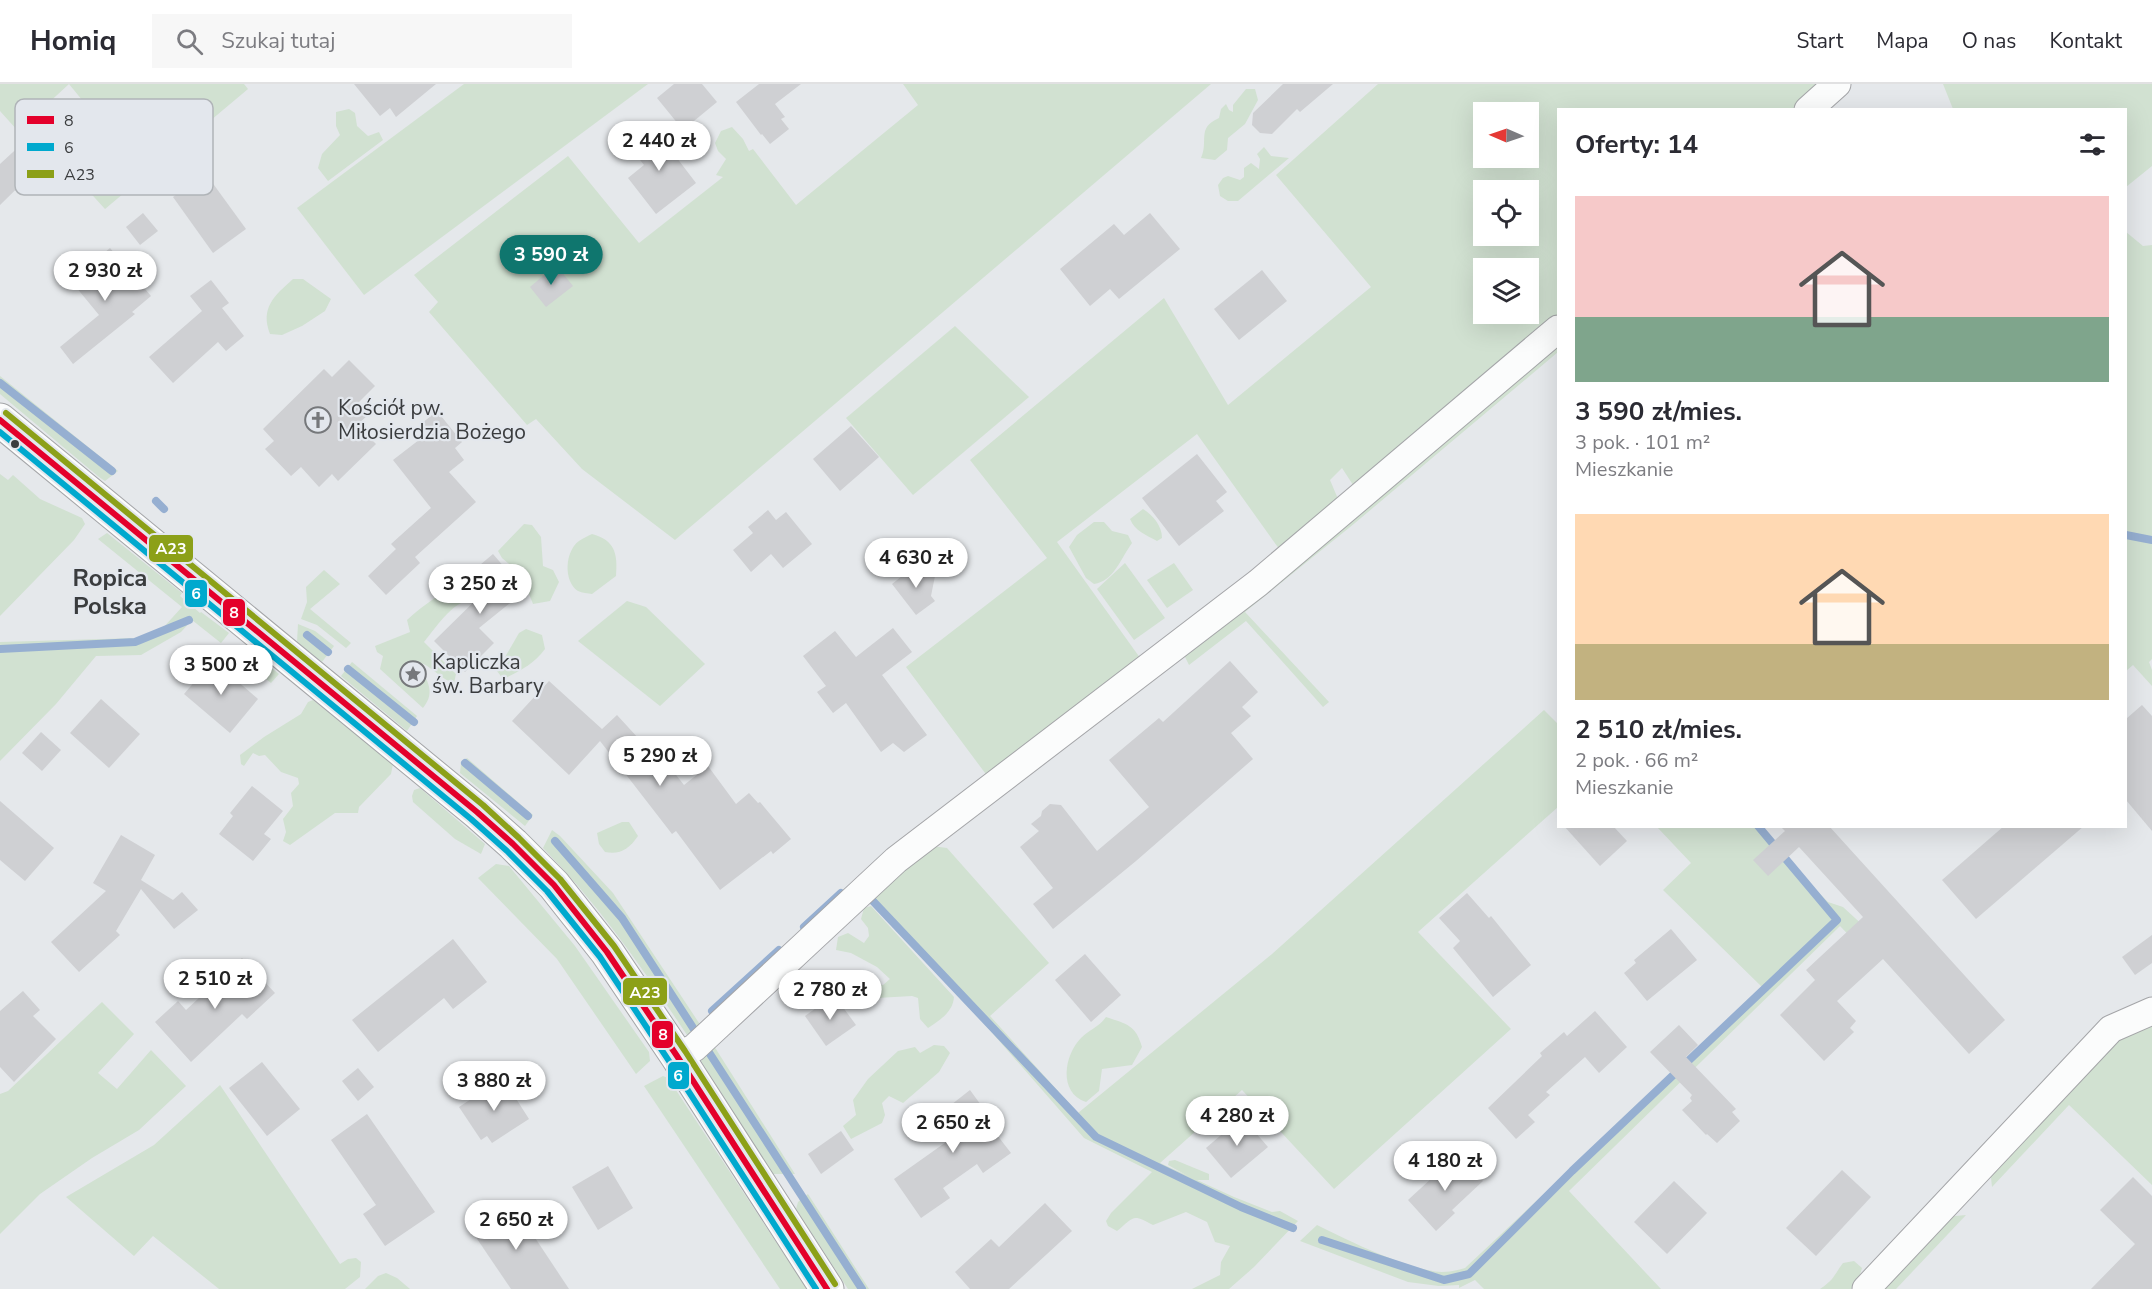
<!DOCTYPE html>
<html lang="pl">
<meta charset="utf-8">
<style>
:root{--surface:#fff;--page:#f7f7f7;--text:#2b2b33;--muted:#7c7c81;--line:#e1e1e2;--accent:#0f766e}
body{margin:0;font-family:"Nunito Sans",sans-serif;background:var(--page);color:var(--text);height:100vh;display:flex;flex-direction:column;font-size:22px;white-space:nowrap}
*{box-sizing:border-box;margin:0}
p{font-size:20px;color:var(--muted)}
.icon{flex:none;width:33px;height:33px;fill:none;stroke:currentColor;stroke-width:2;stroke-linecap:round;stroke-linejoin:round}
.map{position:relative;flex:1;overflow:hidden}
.side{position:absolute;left:1557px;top:24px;width:570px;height:720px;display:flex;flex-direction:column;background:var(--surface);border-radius:0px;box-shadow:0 6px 24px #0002}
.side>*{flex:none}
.needle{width:39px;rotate:272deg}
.tools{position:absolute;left:1473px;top:18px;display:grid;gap:12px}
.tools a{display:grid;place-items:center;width:66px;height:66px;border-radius:0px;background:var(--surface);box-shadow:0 6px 24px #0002;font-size:30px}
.price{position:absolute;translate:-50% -51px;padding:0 14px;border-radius:21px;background:#fff;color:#222;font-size:20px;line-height:39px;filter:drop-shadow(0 2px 3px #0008)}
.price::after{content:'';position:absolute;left:50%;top:36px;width:18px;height:14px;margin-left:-9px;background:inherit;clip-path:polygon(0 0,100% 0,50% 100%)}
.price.on{background:var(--accent);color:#fff}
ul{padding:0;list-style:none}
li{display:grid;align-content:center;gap:12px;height:318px;padding:0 18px}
li span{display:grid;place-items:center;height:186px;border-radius:0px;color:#555}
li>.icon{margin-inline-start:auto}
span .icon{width:108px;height:108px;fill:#fffc;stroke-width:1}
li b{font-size:26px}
h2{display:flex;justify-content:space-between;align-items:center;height:72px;padding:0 18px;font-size:26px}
header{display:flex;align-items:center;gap:36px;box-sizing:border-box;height:84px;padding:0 30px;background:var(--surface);border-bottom:2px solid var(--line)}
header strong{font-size:28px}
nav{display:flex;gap:33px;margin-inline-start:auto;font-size:21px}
.search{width:420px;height:54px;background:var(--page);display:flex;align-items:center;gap:15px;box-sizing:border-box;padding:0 21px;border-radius:0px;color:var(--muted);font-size:22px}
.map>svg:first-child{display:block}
.green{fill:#d1e1d1;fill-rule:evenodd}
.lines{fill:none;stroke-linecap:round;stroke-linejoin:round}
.stream{stroke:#96afd1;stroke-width:8}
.building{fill:#cfd0d3}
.street-casing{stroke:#a4a5a8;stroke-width:29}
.primary-casing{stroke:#a4a5a8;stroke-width:35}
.street{stroke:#fbfcfc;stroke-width:27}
.primary{stroke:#fbfcfc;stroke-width:33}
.bus-1-casing{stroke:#e3e7ed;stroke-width:10}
.bus-2-casing{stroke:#e3e7ed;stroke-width:10}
.bus-3-casing{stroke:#e3e7ed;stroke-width:10}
.bus-1{stroke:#e4002b;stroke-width:6}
.bus-2{stroke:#00a9ce;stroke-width:6}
.bus-3{stroke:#8ca018;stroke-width:6}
.bus-dot{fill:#3a3c3e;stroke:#e3e7ed;stroke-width:2}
.labels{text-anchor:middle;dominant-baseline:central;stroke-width:4.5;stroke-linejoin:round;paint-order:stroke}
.poi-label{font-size:21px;fill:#3a3c3e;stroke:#e3e7ed;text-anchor:start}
.quarter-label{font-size:24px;font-weight:bold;fill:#3a3c3e;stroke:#e3e7ed}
.key{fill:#e3e7ed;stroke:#b0b4b8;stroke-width:1.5}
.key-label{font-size:16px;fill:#3a3c3e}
.line-badge{stroke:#e3e7ed;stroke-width:2}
.badge-label{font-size:16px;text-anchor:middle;font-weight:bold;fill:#fff}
</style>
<header>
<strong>Homiq</strong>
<div class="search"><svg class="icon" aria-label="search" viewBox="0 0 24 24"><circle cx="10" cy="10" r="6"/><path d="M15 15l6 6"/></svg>Szukaj tutaj</div>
<nav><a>Start</a><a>Mapa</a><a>O nas</a><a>Kontakt</a></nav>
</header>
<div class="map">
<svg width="2152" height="1205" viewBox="0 0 2152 1205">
<rect width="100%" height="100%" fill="#e5e8eb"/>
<!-- green -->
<g class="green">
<path d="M0,0H244L248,5L105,125L65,81L105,44L69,0L18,47L0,27Z"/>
<path d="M464,0H648L364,211L297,124Z"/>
<path d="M903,0H1211L675,456L582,385L536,335L527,341L429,228L438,218L414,191L568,72L639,159L723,93L716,91L726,75L718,67L715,59L721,47L732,43L743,55L749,67L753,65L796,121L918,21Z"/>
<path d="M1378,0H1828L1799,25L1558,26V237L1355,404L1342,384L1330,396L1341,422L1282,469L1197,350L1057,458L1143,578L991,697L906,583L1047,474L970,376L1164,214L1228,321L1371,203L1276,91ZM1484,28H1528V74H1484ZM1484,106H1528V152H1484ZM1484,184H1528V230H1484Z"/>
<path d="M1943,0H2152V82L2126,103V26L1953,25Z"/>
<path d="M1246,5H1255L1258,16L1245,40L1228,54L1227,66L1215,76L1201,74C1209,57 1196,44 1219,34L1221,25L1226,20L1229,26L1233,28V21Z"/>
<path d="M349,25L355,29L357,42L368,52L379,48L383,56L328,97L318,84L322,70L340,51L336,42V28Z"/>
<path d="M1264,63L1271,72L1289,74L1238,117H1228L1220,112L1218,101L1223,94L1228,92L1240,96L1244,93V84L1251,79L1259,85L1260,75L1257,70Z"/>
<path d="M2126,148L2143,162L2152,161V575L2149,578L2152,586V602L2133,581L2126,587Z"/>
<path d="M293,195H303L331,215L325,227L302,242L282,251L270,250C260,224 274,212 293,195Z"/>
<path d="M955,242L1029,313L913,411L846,334Z"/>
<path d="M1558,260V268L1355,439L1245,528L1329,618L1323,623L1246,537L1189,581L1182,567Z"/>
<path d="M0,292L118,387L105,397L99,393L0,310Z"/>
<path d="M0,390L8,396L13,391L40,415L82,434L85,440L74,456L0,532Z"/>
<path d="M1143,425C1153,431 1162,442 1162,454L1157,457C1146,451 1135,447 1130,435Z"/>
<path d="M1094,438H1104L1112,447L1128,451L1132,459C1121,474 1114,497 1094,500L1086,494L1069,463L1077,451Z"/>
<path d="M524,440L532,441L541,453L543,482L553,486L559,498L550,517L533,520L529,510L526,494L502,474L498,467Z"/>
<path d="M107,449L182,509L180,512L200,529L201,528L229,549L221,559L192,536L181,548L141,571L96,572L56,620L0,677V558L137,554L162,545L182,523L98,455Z"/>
<path d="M592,450C615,456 618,470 616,492L592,510C588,509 582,509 578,507C563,497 565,467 579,457C583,454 588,452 592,450Z"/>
<path d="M1125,479L1165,534L1134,556L1097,505Z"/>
<path d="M1174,479L1193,506L1167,524L1147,496Z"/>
<path d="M324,486L340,500L310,525L351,559L346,564L317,541L301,535L307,518L306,503Z"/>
<path d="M462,495H472L481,501L479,514C453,515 439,540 424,558L456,590L454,599C438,594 432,581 417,578C426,595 437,607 423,624L380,585L383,572L377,568L375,562L410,548L407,536C424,520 443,509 462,495Z"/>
<path d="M627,517L646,523L705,580L660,622L578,557Z"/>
<path d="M298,540L315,547L334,562L322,578L297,558Z"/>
<path d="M526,545L542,551L545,565C534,580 520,587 503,595L497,587L519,549Z"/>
<path d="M256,571L279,590L271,599L249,581Z"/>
<path d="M352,578L417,632L407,647L341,592Z"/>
<path d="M313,616L393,680L391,690L359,723L358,729H335L290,761L283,757L286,748L283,735L293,722L291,709L299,700L298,694L281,688L265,671L259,672L253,669L244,682L241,680L240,671L264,653L301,630L308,618Z"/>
<path d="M1544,626L1558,640V723L1418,848L1511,945L1334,1105L1242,1006L1160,1079L1234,1113L1272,1128L1280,1127L1298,1137L1254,1183L1229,1205H1192L1220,1191L1221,1178L1230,1162L1215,1158L1207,1138L1186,1128L1153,1141C1132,1129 1134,1133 1117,1147L1108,1142L1106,1137L1111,1129L1152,1088L1084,1054L974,928L866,813L932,762L947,764L1049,879L990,932L1078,1029L1272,870Z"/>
<path d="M467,674L533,731L525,742L460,689L461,679Z"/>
<path d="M420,704L485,760L481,770L455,755L413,718L412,712L414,706Z"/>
<path d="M622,738H629L638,752C629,765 620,771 605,768L599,760L597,749Z"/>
<path d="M1657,743H1766L1763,746L1799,789L1828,818L1843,823L1867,845L1864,867L1840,842L1569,1107L1661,1205H1484L1475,1196L1459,1204V1201L1439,1202L1408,1198L1300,1157L1317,1141C1347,1156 1410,1187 1442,1188C1450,1188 1458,1186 1465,1184L1763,904L1663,806L1691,779Z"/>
<path d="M552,746L560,752L613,809L701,942L687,951C643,885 599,821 543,764Z"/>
<path d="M496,780L509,782L575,862L649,968L650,977L636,990L557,875L478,794Z"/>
<path d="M871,822L954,913C953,928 940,936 928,944L920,935L918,914L912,912L877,914L869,900L883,901L890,895L877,883L851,869L836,866L838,853L848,849L864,859L869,852L868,844L861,835L864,824Z"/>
<path d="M102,918L134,950L98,989L117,1005L151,966L186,1002L139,1046L92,1074L40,1110L0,1150V1010L8,1007Z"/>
<path d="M1106,933C1127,940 1136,941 1142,963L1132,981L1102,985L1099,1007L1086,1018C1058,1009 1064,971 1081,954C1090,945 1098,944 1106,933Z"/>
<path d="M2152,934V1101L2069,1021L1992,1103L1990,1084C2041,1031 2088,971 2152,934Z"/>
<path d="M934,961L944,962L950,969L939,988L903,1019L889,1012L882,1019L885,1031L882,1039L851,1055L843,1042L856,1031L853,1016L868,995L898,967L915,963L920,969Z"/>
<path d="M714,962L795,1090H773L701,977Z"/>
<path d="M663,992L668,994L807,1205H780L644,1002Z"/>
<path d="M220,1001L340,1180L348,1175L356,1174L361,1178L360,1193L345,1205H219L153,1152L134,1172L66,1113L154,1061Z"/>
<path d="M1175,1076L1209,1090V1096H1195L1168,1081L1169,1077Z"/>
<path d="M808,1110L869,1205H848L796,1125L798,1118Z"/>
<path d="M1966,1131L1896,1205H1883L1945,1133Z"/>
<path d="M1854,1177L1862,1184L1858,1197L1851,1205H1820C1834,1196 1834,1191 1843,1179Z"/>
<path d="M386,1189L397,1194L410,1205H365L378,1192Z"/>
</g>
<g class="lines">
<!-- stream -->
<g class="stream">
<path d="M0,299L112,387"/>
<path d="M156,417L164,425"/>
<path d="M2126,451L2152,456"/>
<path d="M307,551L328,568"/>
<path d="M0,565L135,558L189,536"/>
<path d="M348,585L414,638"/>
<path d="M465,679L528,732"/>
<path d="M555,757L622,834L862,1205"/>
<path d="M871,815L1096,1053L1241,1123L1293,1144"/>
<path d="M804,843L841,809"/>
<path d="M712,927L779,866"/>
<path d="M1322,1156L1444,1196L1469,1190L1572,1087L1837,836L1758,742"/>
</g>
</g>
<!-- building -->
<g class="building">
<path d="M354,0H436L396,33L390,24L380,32Z"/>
<path d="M674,0H702L717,18L683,46L657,14Z"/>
<path d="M759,0H801L775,20L785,33L781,35L789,45L770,60L762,50L761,51L736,18Z"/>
<path d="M1283,0H1333L1300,28L1297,25L1272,50L1260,49L1252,41L1253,29Z"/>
<path d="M62,23L86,46L52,77L48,74L0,121V80Z"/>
<path d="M654,44L696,99L656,130L628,94L644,81L630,63Z"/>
<path d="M206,90L246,145L213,169L173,113Z"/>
<path d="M143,129L158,147L140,161L126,143Z"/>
<path d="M1150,129L1180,165L1119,215L1110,205L1090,222L1060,185L1114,140L1124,151Z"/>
<path d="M110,164L151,212L132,228L135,230L73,280L60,263L99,231L71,197Z"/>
<path d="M556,181L573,202L546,223L530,203Z"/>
<path d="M1262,186L1287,217L1239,256L1214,225Z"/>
<path d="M211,196L229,219L222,224L244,252L226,267L218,258L173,299L149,273L202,227L190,212Z"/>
<path d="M349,276L375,302L358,319L369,330L357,341L376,360L338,397L332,390L319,403L301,383L291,392L265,365L274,357L263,345L324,285L332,293Z"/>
<path d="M437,327L462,358L455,364L464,376L449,388L476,418L415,473L420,479L386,511L368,492L396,465L391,460L431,424L393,376L428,349L421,340Z"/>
<path d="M851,342L879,373L840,407L813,375Z"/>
<path d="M1197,370L1227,408L1216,417L1224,427L1179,462L1142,414Z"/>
<path d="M768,426L776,436L786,428L812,460L783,484L771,470L751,488L733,466L753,449L748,443Z"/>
<path d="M493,470L525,507L479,544L494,559L465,588L434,557L488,504L474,486Z"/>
<path d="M916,481L924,491L935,492L931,512L935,517L916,531L892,500Z"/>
<path d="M893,544L912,568L882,591L927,651L904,668L893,659L881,668L846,619L833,629L817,608L826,602L803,572L835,547L856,573Z"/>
<path d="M213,576L258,615L230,649L184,610Z"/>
<path d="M1230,577L1258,608L1242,623L1251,632L1231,649L1253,675L1136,777L1053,845L1033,820L1053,804L1020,763L1039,747L1031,740L1041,732L1042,727L1050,720L1061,721L1097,767L1149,723L1109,676L1159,634L1163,638Z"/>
<path d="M549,597L602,645L617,631L650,667L654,663L684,701L708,682L736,720L749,709L758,719L760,718L791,755L773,770L771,767L720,806L676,747L672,750L600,657L569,691L512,637Z"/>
<path d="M101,615L140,650L109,684L70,649Z"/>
<path d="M2142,621L2152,632V747L2126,716V635Z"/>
<path d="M41,648L61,666L42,687L22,669Z"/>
<path d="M252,702L283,727L264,750L271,755L253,777L219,750L233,732L230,729Z"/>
<path d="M0,717L54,764L25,797L0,776Z"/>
<path d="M1564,742H1613L1627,757L1600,782Z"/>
<path d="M1780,742H1829L2005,936L1969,970L1883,875L1837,917L1856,937L1850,944L1854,948L1824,977L1780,931L1815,896L1806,886L1863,833L1799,763L1768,792L1753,776L1785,747Z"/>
<path d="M2004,742H2084L1976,835L1942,796Z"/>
<path d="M121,751L155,771L141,796L173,816L182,808L198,826L174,845L141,805L116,847L120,851L79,888L51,858L106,807L93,799Z"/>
<path d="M1467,809L1489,834L1491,832L1531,881L1493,913L1453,864L1460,857L1439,834Z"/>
<path d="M1671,845L1697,876L1647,917L1624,889L1636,879L1634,876Z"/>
<path d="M2152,851V879L2135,891L2122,873Z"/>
<path d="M453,855L487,898L453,925L444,914L378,968L352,936Z"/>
<path d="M1085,870L1121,911L1091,938L1055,896Z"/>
<path d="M242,874L275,909L247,935L242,930L191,978L155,938L178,917L186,926Z"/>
<path d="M23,907L40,926L33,932L56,955L14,998L0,983V927Z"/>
<path d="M834,911L856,941L826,962L805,932Z"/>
<path d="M1595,927L1627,963L1599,989L1585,973L1546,1008L1550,1011L1528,1031L1535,1038L1516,1055L1488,1024L1542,972L1540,969L1564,948L1567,952Z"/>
<path d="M1679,941L1698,961L1686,973L1736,1025L1732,1028L1740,1037L1717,1059L1707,1050L1706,1051L1682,1026L1692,1017L1690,1014L1692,1011L1650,968Z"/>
<path d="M262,978L300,1025L267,1052L229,1004Z"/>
<path d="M358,984L374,1003L358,1017L342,997Z"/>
<path d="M503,994L529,1035L492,1059L487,1052L481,1056L459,1023Z"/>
<path d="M970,1006L994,1039L990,1042L1011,1069L983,1089L977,1080L943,1104L950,1114L921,1134L894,1095L949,1056L933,1035Z"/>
<path d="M367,1030L435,1128L385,1162L363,1130L376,1121L331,1056Z"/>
<path d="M1242,1033L1268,1063L1231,1094L1206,1064Z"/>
<path d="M841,1047L854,1066L821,1090L808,1070Z"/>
<path d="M1458,1070L1483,1097L1452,1126L1455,1129L1436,1147L1408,1116Z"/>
<path d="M608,1082L633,1124L598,1146L572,1103Z"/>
<path d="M1842,1086L1871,1113L1816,1172L1786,1144Z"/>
<path d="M2133,1093L2152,1112V1205H2091L2135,1160L2100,1126Z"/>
<path d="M1674,1097L1707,1129L1667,1170L1634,1138Z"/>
<path d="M510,1116L569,1205H511L469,1143Z"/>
<path d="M1045,1119L1072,1147L1009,1205H970L955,1188L991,1155L999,1163Z"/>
</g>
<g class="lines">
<!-- street casing -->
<g class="street-casing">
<g id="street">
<path d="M1808,26L1837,0"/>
<path d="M677,972L694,964L896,776L1258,499L1558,245"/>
<path d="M1866,1205L2111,945L2152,927"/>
</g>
</g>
<!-- primary casing -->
<g class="primary-casing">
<path id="primary" d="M0,336L477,728L513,760L554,801L607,868L677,972L827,1205"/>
</g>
<!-- street -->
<use href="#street" class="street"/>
<!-- primary -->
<use href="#primary" class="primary"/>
<!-- bus-1 casing -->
<g class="bus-1-casing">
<path id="bus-1" d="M0,336L477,728L513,760L554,801L607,868L677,972L827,1205"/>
</g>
<!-- bus-2 casing -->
<g class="bus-2-casing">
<path id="bus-2" d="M0,348L471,735L507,767L547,807L600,873L669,977L816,1205"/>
</g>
<!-- bus-3 casing -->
<g class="bus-3-casing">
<path id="bus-3" d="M6,329L483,721L519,754L560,795L614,862L685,967L835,1200"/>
</g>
<!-- bus-1 -->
<use href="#bus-1" class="bus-1"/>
<!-- bus-2 -->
<use href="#bus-2" class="bus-2"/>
<!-- bus-3 -->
<use href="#bus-3" class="bus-3"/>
</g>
<!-- icons -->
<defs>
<g id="church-ring" transform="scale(1.35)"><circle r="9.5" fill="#e3e7ed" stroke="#76787b" stroke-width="1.5"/><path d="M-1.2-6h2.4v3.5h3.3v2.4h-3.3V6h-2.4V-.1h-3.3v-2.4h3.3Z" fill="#76787b"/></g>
<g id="sight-ring" transform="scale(1.35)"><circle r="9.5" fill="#e3e7ed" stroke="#76787b" stroke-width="1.5"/><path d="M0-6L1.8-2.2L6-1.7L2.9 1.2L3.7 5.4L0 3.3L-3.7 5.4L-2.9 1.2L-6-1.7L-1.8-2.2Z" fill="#76787b"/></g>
</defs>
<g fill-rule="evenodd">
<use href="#church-ring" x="318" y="336"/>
<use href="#sight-ring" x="413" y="590"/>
</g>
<!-- markers -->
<circle class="bus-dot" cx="15" cy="360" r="5"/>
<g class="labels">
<!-- poi labels -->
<g class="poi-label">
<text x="338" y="324">Kościół pw.<tspan x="338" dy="24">Miłosierdzia Bożego</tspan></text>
<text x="432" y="578">Kapliczka<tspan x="432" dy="24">św. Barbary</tspan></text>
</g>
<!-- quarter labels -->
<g class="quarter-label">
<text x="110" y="494">Ropica<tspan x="110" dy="28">Polska</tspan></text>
</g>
</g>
<!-- legend -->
<rect x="15" y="15" width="198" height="96" rx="9" class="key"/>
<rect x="27" y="32" width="27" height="8" fill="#e4002b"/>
<rect x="27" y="59" width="27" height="8" fill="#00a9ce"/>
<rect x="27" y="86" width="27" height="8" fill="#8ca018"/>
<g class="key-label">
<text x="64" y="42">8</text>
<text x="64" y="69">6</text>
<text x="64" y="96">A23</text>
</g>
<g class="line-badge">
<rect x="148" y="450" width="46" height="29" rx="6" fill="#8ca018"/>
<rect x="184" y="495" width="24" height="29" rx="6" fill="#00a9ce"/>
<rect x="222" y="514" width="24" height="29" rx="6" fill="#e4002b"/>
<rect x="622" y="893" width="46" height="29" rx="6" fill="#8ca018"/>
<rect x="651" y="936" width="23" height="29" rx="6" fill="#e4002b"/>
<rect x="667" y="977" width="23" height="29" rx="6" fill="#00a9ce"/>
</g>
<g class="badge-label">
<text x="171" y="470">A23</text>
<text x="196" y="515">6</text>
<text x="234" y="534">8</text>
<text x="645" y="914">A23</text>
<text x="663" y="956">8</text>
<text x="678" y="997">6</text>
</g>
</svg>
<div class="tools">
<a><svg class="needle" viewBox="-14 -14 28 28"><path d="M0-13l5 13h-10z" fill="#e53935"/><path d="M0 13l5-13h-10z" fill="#7c7c81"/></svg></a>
<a><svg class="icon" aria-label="locate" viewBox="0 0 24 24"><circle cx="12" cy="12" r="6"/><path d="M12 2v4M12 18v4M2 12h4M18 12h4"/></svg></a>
<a><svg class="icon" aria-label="layers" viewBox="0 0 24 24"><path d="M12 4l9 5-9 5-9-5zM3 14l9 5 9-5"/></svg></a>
</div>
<b class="price" style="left:659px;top:88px">2 440 zł</b>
<b class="price on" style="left:551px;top:202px">3 590 zł</b>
<b class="price" style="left:105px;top:218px">2 930 zł</b>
<b class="price" style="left:916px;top:505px">4 630 zł</b>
<b class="price" style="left:480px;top:531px">3 250 zł</b>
<b class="price" style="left:221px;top:612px">3 500 zł</b>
<b class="price" style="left:660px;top:703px">5 290 zł</b>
<b class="price" style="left:215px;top:926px">2 510 zł</b>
<b class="price" style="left:830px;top:937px">2 780 zł</b>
<b class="price" style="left:494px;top:1028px">3 880 zł</b>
<b class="price" style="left:1237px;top:1063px">4 280 zł</b>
<b class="price" style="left:953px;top:1070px">2 650 zł</b>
<b class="price" style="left:1445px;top:1108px">4 180 zł</b>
<b class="price" style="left:516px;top:1167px">2 650 zł</b>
<section class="side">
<h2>Oferty: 14<svg class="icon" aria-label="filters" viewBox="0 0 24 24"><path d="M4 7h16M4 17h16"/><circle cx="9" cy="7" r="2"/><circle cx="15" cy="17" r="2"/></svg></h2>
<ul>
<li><span style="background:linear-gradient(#f6c9c9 65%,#7fa58c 0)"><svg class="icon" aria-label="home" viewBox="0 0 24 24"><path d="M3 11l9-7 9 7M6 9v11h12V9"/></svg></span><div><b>3 590 zł/mies.</b><p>3 pok. · 101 m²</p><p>Mieszkanie</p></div></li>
<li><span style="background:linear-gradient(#ffd9b3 70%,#c2b280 0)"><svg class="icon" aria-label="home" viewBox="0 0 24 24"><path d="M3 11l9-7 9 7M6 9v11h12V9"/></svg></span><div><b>2 510 zł/mies.</b><p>2 pok. · 66 m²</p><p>Mieszkanie</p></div></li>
</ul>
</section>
</div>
